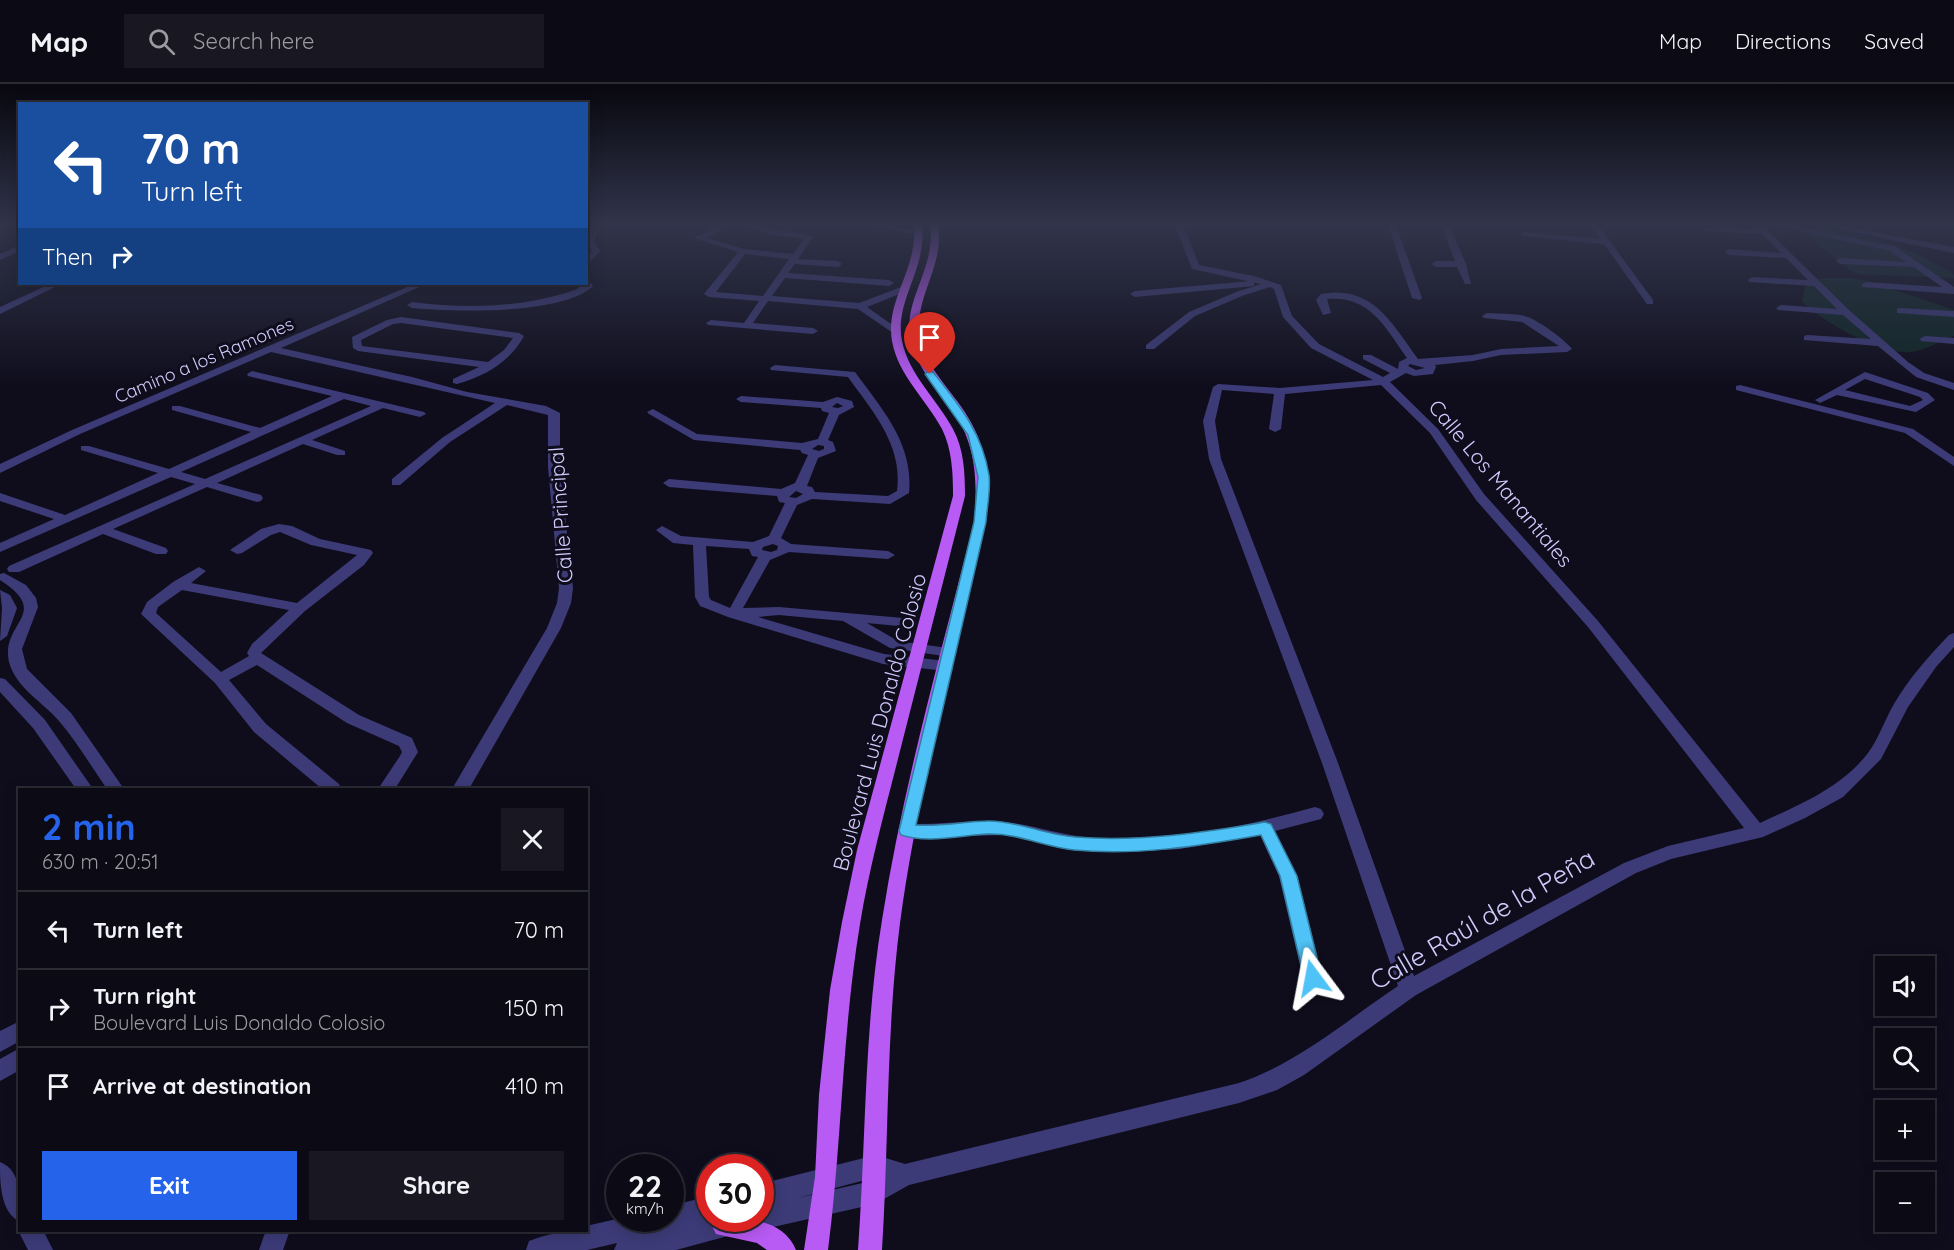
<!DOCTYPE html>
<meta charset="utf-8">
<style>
:root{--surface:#0b0a15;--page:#191822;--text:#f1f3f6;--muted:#9a9aa0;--line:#2b2b34;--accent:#2563eb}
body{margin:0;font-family:Quicksand,sans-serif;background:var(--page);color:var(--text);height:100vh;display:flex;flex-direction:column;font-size:22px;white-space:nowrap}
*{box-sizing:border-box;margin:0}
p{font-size:20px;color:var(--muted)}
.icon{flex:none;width:33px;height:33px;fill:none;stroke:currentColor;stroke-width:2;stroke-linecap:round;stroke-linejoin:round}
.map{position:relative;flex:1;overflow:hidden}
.details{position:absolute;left:18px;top:704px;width:570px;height:444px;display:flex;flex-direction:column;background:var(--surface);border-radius:0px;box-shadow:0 3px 15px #0003,0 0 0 2px var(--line)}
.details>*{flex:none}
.banner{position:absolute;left:18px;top:18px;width:570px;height:183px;border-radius:0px;box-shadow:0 3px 15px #0003,0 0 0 2px var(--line);background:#1a4fa0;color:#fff;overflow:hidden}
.fabs{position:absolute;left:1875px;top:872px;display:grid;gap:12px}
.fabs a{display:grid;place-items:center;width:60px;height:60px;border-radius:0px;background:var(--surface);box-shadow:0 3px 15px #0003,0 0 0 2px var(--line);font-size:30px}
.speed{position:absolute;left:606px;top:1070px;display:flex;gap:12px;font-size:30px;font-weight:700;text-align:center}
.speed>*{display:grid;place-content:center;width:78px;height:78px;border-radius:50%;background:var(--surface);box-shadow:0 3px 15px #0003,0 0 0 2px var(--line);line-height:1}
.speed small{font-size:15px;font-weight:400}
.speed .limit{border:9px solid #d22;background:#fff;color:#111}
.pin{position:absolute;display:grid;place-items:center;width:51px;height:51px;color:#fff;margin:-62px -26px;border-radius:50% 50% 50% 0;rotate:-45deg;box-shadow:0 0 6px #0007}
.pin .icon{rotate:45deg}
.me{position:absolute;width:66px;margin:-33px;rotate:347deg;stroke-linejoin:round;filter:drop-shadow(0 0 4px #0008)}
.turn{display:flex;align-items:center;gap:21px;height:126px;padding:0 24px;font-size:27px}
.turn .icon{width:78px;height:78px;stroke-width:2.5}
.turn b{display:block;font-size:42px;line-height:51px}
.then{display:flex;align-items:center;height:57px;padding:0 24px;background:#0003;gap:12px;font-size:22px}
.round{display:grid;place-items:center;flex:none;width:63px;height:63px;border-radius:0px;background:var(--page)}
.overview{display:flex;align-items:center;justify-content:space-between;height:102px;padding:0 24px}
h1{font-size:36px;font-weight:800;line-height:45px;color:var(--accent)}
.button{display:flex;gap:12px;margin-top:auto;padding:12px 24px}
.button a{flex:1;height:69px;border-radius:0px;background:var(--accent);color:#fff;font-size:24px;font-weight:800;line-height:69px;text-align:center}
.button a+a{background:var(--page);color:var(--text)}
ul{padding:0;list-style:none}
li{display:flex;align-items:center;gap:18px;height:78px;padding:0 24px;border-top:2px solid var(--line)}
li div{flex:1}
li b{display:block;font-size:22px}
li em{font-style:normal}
header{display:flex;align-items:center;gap:36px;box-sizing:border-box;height:84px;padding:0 30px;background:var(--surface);border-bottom:2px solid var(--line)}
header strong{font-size:28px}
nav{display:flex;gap:33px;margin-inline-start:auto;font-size:21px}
.search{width:420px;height:54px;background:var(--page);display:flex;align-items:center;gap:15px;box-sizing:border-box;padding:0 21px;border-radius:0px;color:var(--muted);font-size:22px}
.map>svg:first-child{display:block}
.green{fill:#102625}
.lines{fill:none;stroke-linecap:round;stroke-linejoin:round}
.minor{fill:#3c3b78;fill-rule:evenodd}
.major{fill:#b85af4;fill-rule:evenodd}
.route{fill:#4fc3f7;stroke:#337fa1;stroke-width:1.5}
.labels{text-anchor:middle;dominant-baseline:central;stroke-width:6;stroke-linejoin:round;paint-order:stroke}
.far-street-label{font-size:18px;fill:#d0cbfc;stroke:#0f0d1c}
.street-label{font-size:21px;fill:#d0cbfc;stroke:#0f0d1c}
.near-street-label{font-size:26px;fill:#d0cbfc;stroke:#0f0d1c}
</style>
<header>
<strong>Map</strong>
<div class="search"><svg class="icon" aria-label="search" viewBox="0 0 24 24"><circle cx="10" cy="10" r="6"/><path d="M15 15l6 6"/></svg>Search here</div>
<nav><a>Map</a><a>Directions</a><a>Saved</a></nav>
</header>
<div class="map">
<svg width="1954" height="1166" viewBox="0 0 1954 1166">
<rect width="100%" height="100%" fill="#0f0d1c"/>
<g class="green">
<path d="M1822 145C1869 151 1915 164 1954 191V194L1855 190 1799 146Z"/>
<path d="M1823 194H1852L1872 198 1954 226V252C1941 257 1924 267 1910 268 1883 271 1819 237 1802 217L1806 198Z"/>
</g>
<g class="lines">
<g class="minor">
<path d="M592 141H600L594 158 600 167 586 182V174L592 167 586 156Z"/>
<path d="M720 141H731L706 154 744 165 793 170 804 155 770 150 739 141H753L809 151 813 153 798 175 838 177 842 180 838 183 795 180 788 189 889 196 894 199 889 202 785 194 772 212 859 219 901 203H907V207L867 223 901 247 893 249 858 225 768 217 753 239 813 244 818 247 813 250 708 241 706 239 711 236 744 239 759 217 709 213 704 210 738 168 694 154ZM745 170 789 175 763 212 716 208Z"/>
<path d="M866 141H886L924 149 920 151Z"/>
<path d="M1175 141H1183L1199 181 1254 192 1281 201 1292 232 1319 260 1383 293 1390 289 1363 275V271H1371L1398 285 1399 278 1407 274C1385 243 1370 211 1327 215L1331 229 1323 231 1316 216 1321 210C1372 200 1392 239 1418 275L1473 271 1501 265 1559 262 1522 238 1484 234 1482 232 1487 229C1499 230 1513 229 1525 232 1538 236 1563 254 1572 265L1567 268 1501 271 1473 277 1435 281 1436 283 1433 290 1414 292 1406 289 1390 298 1438 345 1484 410 1598 537 1760 739C1799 721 1841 704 1868 669 1879 654 1885 635 1894 620 1909 594 1929 572 1949 551L1954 549V563L1936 583 1908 623 1881 675 1843 713 1805 734 1763 753 1671 775 1636 789 1416 911 1304 991 1277 1006 1239 1019 909 1101 875 1120 760 1146 752 1142 748 1134H760V1100L876 1071 905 1080 1239 999C1298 979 1347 936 1398 902L1322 679 1209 375 1203 337 1213 303 1218 300 1280 304 1373 296 1311 264 1283 233 1274 205 1270 203 1242 212 1195 232 1154 265H1146V261L1189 228 1236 208 1261 200 1192 185ZM1410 280 1425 284 1416 286 1408 282ZM1381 301 1430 349 1476 416 1588 543 1744 744 1668 762 1624 779 1414 892 1338 679 1221 375 1215 337 1222 306 1274 310 1269 345 1275 348 1281 345 1285 310ZM877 1094 871 1097 798 1114 876 1093Z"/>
<path d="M1388 141H1396L1422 214 1420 216 1412 214Z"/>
<path d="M1441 141H1449L1466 180 1471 200H1465L1457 183H1436L1432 180 1436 177H1455Z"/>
<path d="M1590 141H1598L1653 216V220H1647L1604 160 1524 152 1520 150 1524 148 1600 155Z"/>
<path d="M1753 141H1762L1849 226 1908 278 1924 289 1954 299V306L1916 293 1878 262 1804 256V252L1807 251 1871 255 1843 231 1778 226 1776 224 1781 221 1837 225 1814 202 1749 198 1748 196 1752 193 1808 196 1786 174 1729 171 1725 168 1729 165 1781 169 1762 150 1706 147 1702 145 1706 143 1757 145Z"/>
<path d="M1773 141H1789L1896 163 1954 203V210L1863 203 1861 201 1866 198 1942 203 1914 183 1840 180 1836 177 1840 174 1906 178 1890 167Z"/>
<path d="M1836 141 1954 163V169L1839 145 1835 143Z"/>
<path d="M20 161V167L0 176V170Z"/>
<path d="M586 194 593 202C564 231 452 228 412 224L407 221 412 218C467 225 525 224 577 205L582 200H586Z"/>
<path d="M1251 197 1254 198V202L1135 213 1130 210 1135 207Z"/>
<path d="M50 200H61L0 230V223Z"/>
<path d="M414 200H426L281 264 412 293 467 308 546 322 560 329V383L573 504 571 519 561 544 469 705H452L547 544 557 519 559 504 548 383V331L507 321 450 358 400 401H392V395L442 354 495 319 271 268 80 350 0 389V380L72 346Z"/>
<path d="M1900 224 1954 227V233L1897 229V225Z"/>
<path d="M401 233 519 249 524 252C510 278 485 292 457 300L453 299V295L479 283 358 267 353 264 352 253 387 236ZM401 239 513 254 504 266 488 278 362 262 361 256 393 240Z"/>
<path d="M1925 252 1954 254V260L1921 257 1920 255Z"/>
<path d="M775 281 855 288C882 325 914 360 909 409L890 420 812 415 797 421 781 454 791 460 888 467 895 471 888 475 789 468 770 476 743 524 779 523 903 534 905 537 903 540 898 542 867 539 898 557 955 565 957 568 955 571 950 573 890 564 843 537 779 531 758 533 884 570 946 577 951 578 953 582 951 586 946 587 883 580 728 533 700 522 695 513 693 461 673 459 656 446 662 442 681 452 753 458 769 452 785 419 779 418 777 412 669 403 663 399 669 395 781 405 795 399 808 371 802 369 800 366 694 356 649 330 647 328 653 325 697 350 802 359 818 355 829 329 822 327 821 324 741 318 736 315 741 312 823 318 837 313 852 317 854 323 839 331 828 356 833 358 836 367 818 374 807 402 812 403 815 408 888 412 897 407C903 361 873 328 848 293L771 286 770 284ZM837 319 843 322 838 324 832 323ZM818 361 824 362V365L819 367 812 365ZM796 407 803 410 796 414 789 413ZM773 460 778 462 777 466 771 468 762 466 763 463ZM706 462 749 465 752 472 758 473 730 524 711 516 709 513Z"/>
<path d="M252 287 424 328 426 330 420 333 383 324 312 356 345 367V371H337L303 360 217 399 261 411 263 414 261 417 257 418 207 403 113 445 166 464 168 467 166 470H156L103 450 19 488H9L7 485 9 482 195 400 171 393 0 468V459L54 435 0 417V409L65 431 158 389 81 366V362H89L169 385 251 348 172 326V322H180L260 344 332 312 248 292 247 290ZM344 315 371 322 205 395 181 388Z"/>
<path d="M1865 288 1928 309 1935 316 1916 328 1837 311 1820 319 1815 316ZM1865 295 1920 313 1923 316 1910 322 1845 306Z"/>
<path d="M1740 301 1913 345 1954 373V382L1905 349 1736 306V302Z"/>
<path d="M279 440 292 442 320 455 371 466 373 469 364 481 305 527 261 569 359 631 412 654 418 668 395 705H378L400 672 402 668 399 662 347 639 257 581 229 596 266 640 339 700 341 705H322L254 648 215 599 141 530 147 518 173 498 199 483 206 487 191 499 297 519 357 471 311 461 280 448 271 451 242 469 237 470 230 466 261 445ZM182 506 289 526 252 560 247 569 249 572 221 588 156 529 158 523Z"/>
<path d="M4 489 26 501 36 514 38 523 22 565 27 585 71 629 124 705H107C91 682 77 658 59 637 43 618 16 604 9 578 0 538 53 530 0 496V490Z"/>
<path d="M0 506 10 511 17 524 7 552 0 557 2 524Z"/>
<path d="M0 594 5 595 45 636 93 705H76L33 644 0 608Z"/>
<path d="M1315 723 1321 725 1324 730 1321 735 1275 747 1297 792 1323 894 1320 900 1313 903 1306 900 1303 894 1279 792 1260 751 1180 765 1125 768 1084 767 1003 751 907 754 901 752 898 747 901 742 907 740C939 741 971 735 1003 738 1031 740 1057 750 1084 753 1161 762 1242 743 1315 723Z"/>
<path d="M20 937V957L0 968V947Z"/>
<path d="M20 964V986L0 997V975Z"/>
<path d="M0 1078C23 1087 20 1117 20 1138 0 1128 0 1098 0 1078Z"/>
<path d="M710 1112V1134H740L743 1141 739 1149 676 1166H614L617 1159 587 1166H526L529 1157C547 1150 567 1146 586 1146V1142L621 1134H670V1122Z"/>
<path d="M20 1143V1146H43L53 1166H28L18 1146Z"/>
<path d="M266 1146H290L283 1166H259Z"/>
</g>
<g class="major">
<path d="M914 141H922C927 186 894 217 902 257 909 291 937 315 953 345 964 365 965 389 965 412 944 494 923 577 902 659 887 719 870 779 860 840 842 948 842 1058 828 1166H804L815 1093 819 1011 830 906 842 838 857 766 953 412C953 389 952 365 942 345 926 315 898 291 892 257 885 216 918 185 914 141Z"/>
<path d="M930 141H938C945 183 913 214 920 253 925 278 942 297 957 317 987 357 991 389 986 438 956 571 918 703 900 839 886 947 889 1057 882 1166H858C866 1056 864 945 882 836 903 701 941 570 974 438 978 396 976 359 951 324 935 302 915 281 910 253 904 214 936 184 930 141Z"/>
<path d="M715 1134C745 1134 783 1134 796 1166H767L757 1159 716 1150 712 1142Z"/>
</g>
</g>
<linearGradient id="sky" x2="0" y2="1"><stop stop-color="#08070f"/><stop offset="0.46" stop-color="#31354b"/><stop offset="1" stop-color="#31354b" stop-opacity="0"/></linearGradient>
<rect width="1954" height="304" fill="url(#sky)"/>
<path class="route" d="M927 288H933C959 321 982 348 989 391 991 405 987 423 986 438L916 741C941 743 965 737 989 737 1018 737 1046 751 1075 753 1138 758 1203 749 1265 738L1271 740 1297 792 1322 894 1319 900 1313 902 1306 900 1304 894 1280 792 1261 751C1200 762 1136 772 1074 766 1045 763 1017 749 988 750 960 751 929 760 901 751L899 747 974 438 978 393 968 351 925 290Z"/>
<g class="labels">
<g class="far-street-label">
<text transform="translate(204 276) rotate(-23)">Camino a los Ramones</text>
</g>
<g class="street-label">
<text transform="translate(1501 399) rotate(50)">Calle Los Manantiales</text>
<text transform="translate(560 431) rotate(-94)">Calle Principal</text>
<text transform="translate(879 638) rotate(-75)">Boulevard Luis Donaldo Colosio</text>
</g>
<g class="near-street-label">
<text transform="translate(1482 835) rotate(-30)">Calle Raúl de la Peña</text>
</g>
</g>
</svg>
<div class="fabs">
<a><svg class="icon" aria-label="sound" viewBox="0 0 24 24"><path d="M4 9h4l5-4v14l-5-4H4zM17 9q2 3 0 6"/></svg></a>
<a><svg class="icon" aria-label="search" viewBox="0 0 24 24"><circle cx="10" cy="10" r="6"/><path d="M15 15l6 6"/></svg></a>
<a>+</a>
<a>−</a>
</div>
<div class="speed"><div>22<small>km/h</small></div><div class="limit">30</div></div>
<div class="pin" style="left:930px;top:290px;background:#d93025"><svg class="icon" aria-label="arrive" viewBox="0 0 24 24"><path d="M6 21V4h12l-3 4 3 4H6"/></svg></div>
<svg class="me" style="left:1313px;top:894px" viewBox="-20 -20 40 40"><path d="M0-17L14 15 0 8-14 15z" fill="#4fc3f7" stroke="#fff" stroke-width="4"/></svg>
<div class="banner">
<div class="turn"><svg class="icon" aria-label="left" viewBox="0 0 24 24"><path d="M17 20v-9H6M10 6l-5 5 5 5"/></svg><div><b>70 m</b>Turn left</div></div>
<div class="then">Then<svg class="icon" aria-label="right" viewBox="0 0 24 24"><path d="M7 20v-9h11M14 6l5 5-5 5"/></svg></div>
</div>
<section class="details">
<div class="overview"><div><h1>2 min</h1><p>630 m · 20:51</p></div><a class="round"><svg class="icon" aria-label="close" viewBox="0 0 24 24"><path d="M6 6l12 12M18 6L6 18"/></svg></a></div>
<ul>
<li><svg class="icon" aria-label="left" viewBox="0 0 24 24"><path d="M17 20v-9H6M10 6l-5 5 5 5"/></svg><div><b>Turn left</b></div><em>70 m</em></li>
<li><svg class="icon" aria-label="right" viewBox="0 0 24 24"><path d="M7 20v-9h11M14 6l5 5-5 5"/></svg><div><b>Turn right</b><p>Boulevard Luis Donaldo Colosio</p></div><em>150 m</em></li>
<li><svg class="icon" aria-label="arrive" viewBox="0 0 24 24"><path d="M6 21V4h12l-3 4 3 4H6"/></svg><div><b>Arrive at destination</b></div><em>410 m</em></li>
</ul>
<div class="button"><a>Exit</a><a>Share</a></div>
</section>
</div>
